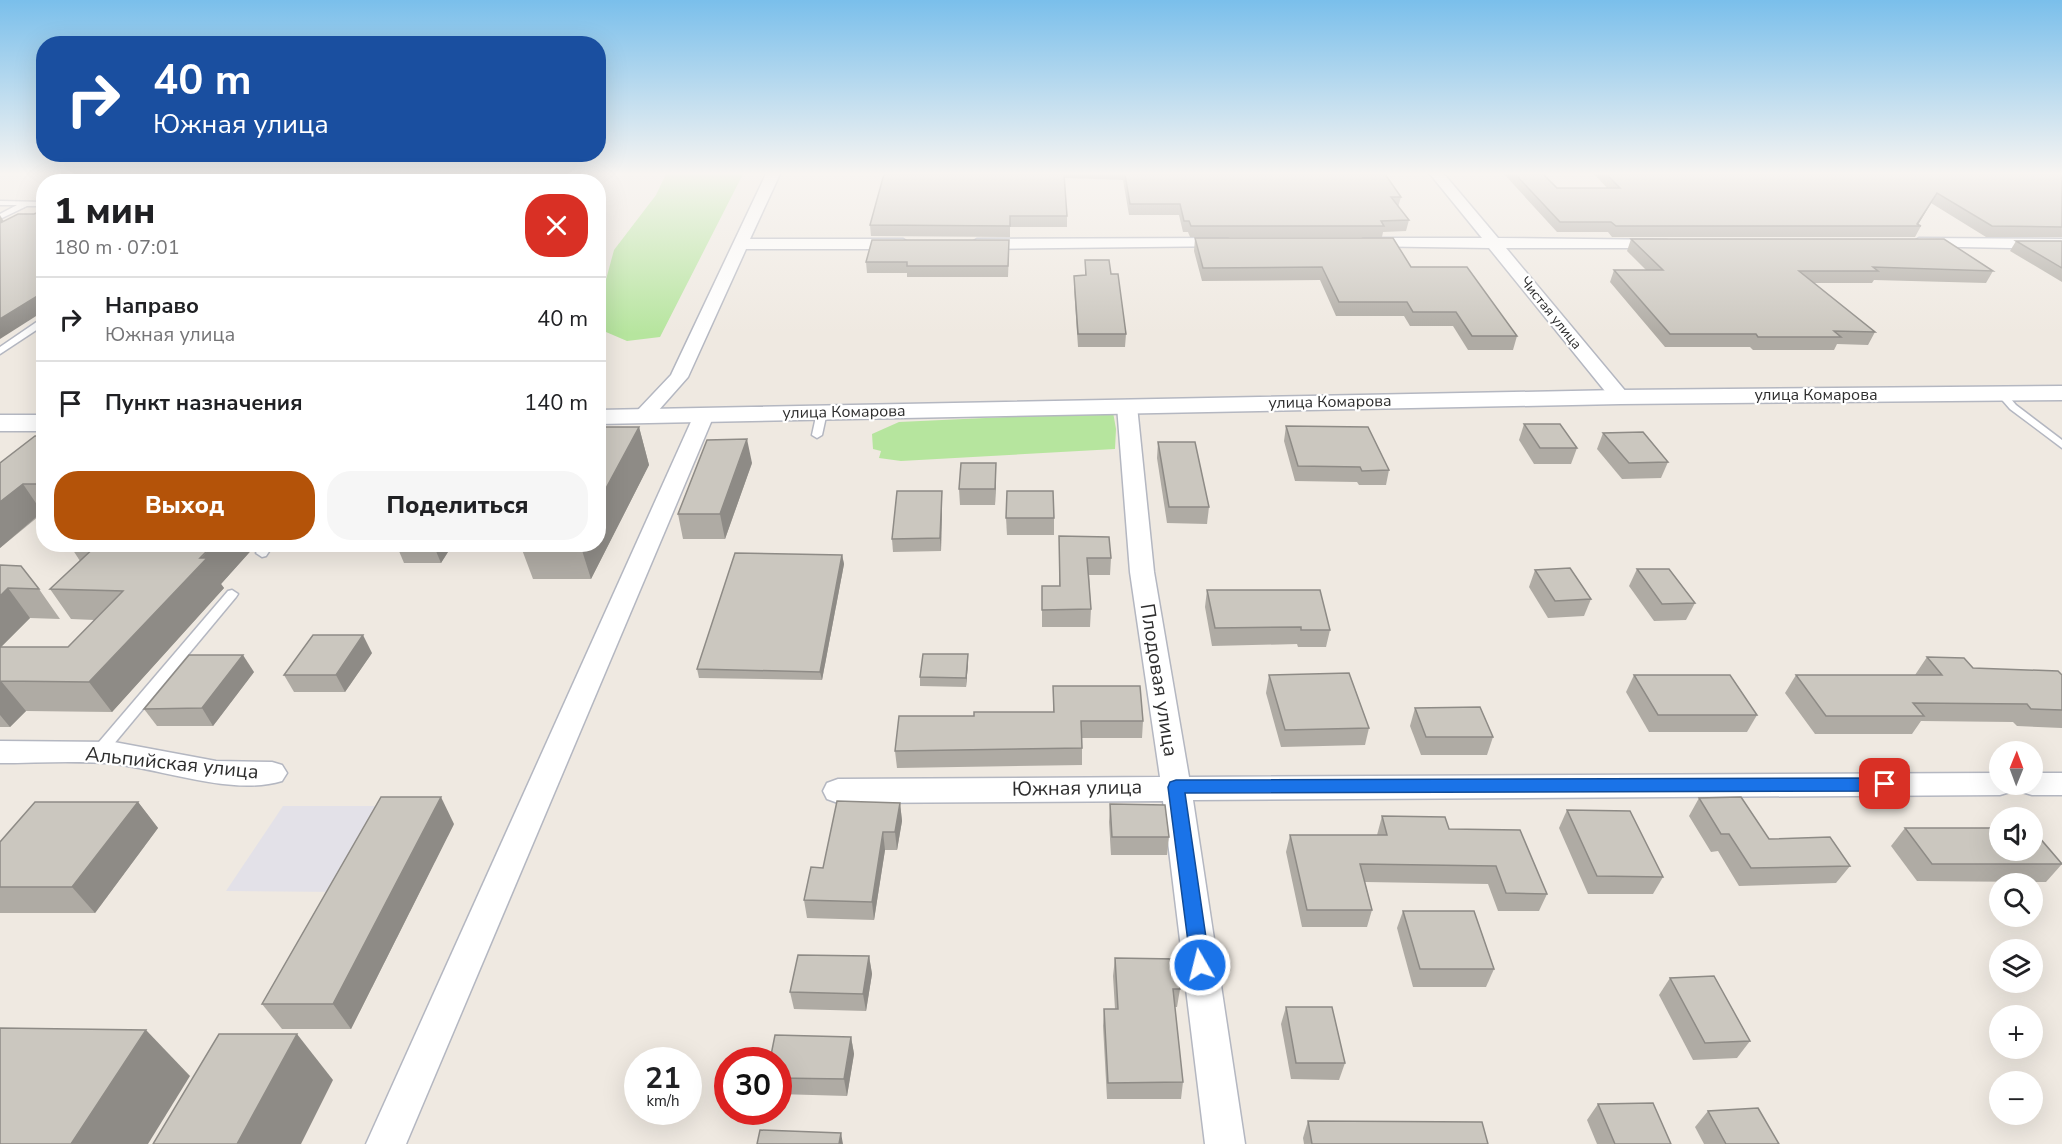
<!DOCTYPE html>
<html lang="ru">
<meta charset="utf-8">
<style>
:root{--surface:#fff;--page:#f6f6f6;--text:#202124;--muted:#757577;--line:#e0e0e0;--accent:#b45309}
body{margin:0;font-family:"Nunito Sans",sans-serif;background:var(--page);color:var(--text);height:100vh;display:flex;flex-direction:column;font-size:22px;white-space:nowrap}
*{box-sizing:border-box;margin:0}
p{font-size:20px;color:var(--muted)}
.icon{flex:none;width:33px;height:33px;fill:none;stroke:currentColor;stroke-width:2;stroke-linecap:round;stroke-linejoin:round}
.map{position:relative;flex:1;overflow:hidden}
.drawer{position:absolute;left:36px;top:174px;width:570px;height:378px;display:flex;flex-direction:column;background:var(--surface);border-radius:24px;box-shadow:0 6px 24px #0002}
.drawer>*{flex:none}
.hud{position:absolute;left:36px;top:36px;width:570px;height:126px;border-radius:24px;box-shadow:0 6px 24px #0002;background:#1a4fa0;color:#fff;overflow:hidden}
.needle{width:39px;rotate:1deg}
.buttons{position:absolute;left:1989px;top:741px;display:grid;gap:12px}
.buttons a{display:grid;place-items:center;width:54px;height:54px;border-radius:50%;background:var(--surface);box-shadow:0 6px 24px #0002;font-size:30px}
.speed{position:absolute;left:624px;top:1047px;display:flex;gap:12px;font-size:30px;font-weight:700;text-align:center}
.speed>*{display:grid;place-content:center;width:78px;height:78px;border-radius:50%;background:var(--surface);box-shadow:0 6px 24px #0002;line-height:1}
.speed small{font-size:15px;font-weight:400}
.speed .limit{border:9px solid #d22;background:#fff;color:#111}
.pin{position:absolute;display:grid;place-items:center;width:51px;height:51px;color:#fff;margin:-26px;border-radius:12px;box-shadow:0 3px 9px #0006}
.me{position:absolute;width:66px;margin:-33px;rotate:352deg;stroke-linejoin:round;filter:drop-shadow(0 0 4px #0008)}
.turn{display:flex;align-items:center;gap:21px;height:126px;padding:0 18px;font-size:27px}
.turn .icon{width:78px;height:78px;stroke-width:2.5}
.turn b{display:block;font-size:42px;line-height:51px}
.round{display:grid;place-items:center;flex:none;width:63px;height:63px;border-radius:24px;background:var(--page)}
.summary{display:flex;align-items:center;justify-content:space-between;height:102px;padding:0 18px}
h1{font-size:36px;font-weight:800;line-height:45px}
.button{display:flex;gap:12px;margin-top:auto;padding:12px 18px}
.button a{flex:1;height:69px;border-radius:24px;background:var(--accent);color:#fff;font-size:24px;font-weight:800;line-height:69px;text-align:center}
.button a+a{background:var(--page);color:var(--text)}
ul{padding:0;list-style:none}
li{display:flex;align-items:center;gap:18px;height:84px;padding:0 18px;border-top:2px solid var(--line)}
li div{flex:1}
li b{display:block;font-size:22px}
li em{font-style:normal}
.map>svg:first-child{display:block}
.industrial{fill:#e3e1e8}
.green{fill:#b6e59e}
.lines{fill:none;stroke-linecap:round;stroke-linejoin:round}
.service-casing{stroke:#b4b7c1;stroke-width:3}
.minor-casing{stroke:#b4b7c1;stroke-width:3}
.tertiary-casing{stroke:#b4b7c1;stroke-width:3}
.service{fill:#fff;fill-rule:evenodd}
.minor{fill:#fff;fill-rule:evenodd}
.tertiary{fill:#fff;fill-rule:evenodd}
.wall{fill:#afaba4}
.shaded-wall{fill:#8e8b86}
.building{fill:#cbc7bf;stroke:#8e8b86;stroke-width:1.5}
.route{fill:#1a73e8;stroke:#114b97;stroke-width:1.5}
.labels{text-anchor:middle;dominant-baseline:central;stroke-width:4.5;stroke-linejoin:round;paint-order:stroke}
.far-street-label{font-size:14px;fill:#2e2e2e;stroke:#fff}
.street-label{font-size:16px;fill:#2e2e2e;stroke:#fff}
.near-street-label{font-size:20px;fill:#2e2e2e;stroke:#fff}
</style>
<div class="map">
<svg width="2062" height="1144" viewBox="0 0 2062 1144">
<rect width="100%" height="100%" fill="#efe9e1"/>
<path class="industrial" d="M283 806H389L340 892 226 891Z"/>
<g class="green">
<path d="M666 174H743L660 337 627 341 599 329V319L605 307 604 287 614 250 656 195Z"/>
<path d="M1113 412 1116 429 1115 449 901 461 879 458 881 451 873 449 872 434 899 422Z"/>
</g>
<g class="lines">
<defs>
<g id="service">
<path d="M0 201 44 202V206H27L0 219V214L17 205H0Z"/>
<path d="M41 319H44V325L0 354V347Z"/>
<path d="M2001 390 2004 391 2016 405 2062 440V448L2010 409 1996 393Z"/>
<path d="M822 409 827 412 822 435 817 438 812 435 817 412Z"/>
<path d="M263 544H274L266 556 262 557 256 553Z"/>
<path d="M232 590 238 594 236 597 103 757 98 758 93 757 91 753 93 749 228 591Z"/>
</g>
<g id="minor">
<path d="M766 174H780L750 239H903L911 244 903 249H746L688 377 650 420H636L633 416 636 412 671 375Z"/>
<path d="M1430 174H1444L1498 238 1667 240 1670 243 1662 248H1506L1627 393 1630 397 1627 401H1613L1489 248 1359 246 1356 243 1364 238H1482Z"/>
<path d="M1227 238 1235 243 1232 246 977 249 969 244 977 239Z"/>
<path d="M1919 238 2062 239V249L1914 246 1911 243Z"/>
<path d="M1127 400 1137 406 1154 572 1189 777 2000 773V784H2015L2010 792 2000 795 1193 800 1245 1144H1205L1163 801 838 803 827 799 823 791 827 783 838 779 1160 777 1130 572 1117 406Z"/>
<path d="M704 409 711 411 714 415 406 1144H366L694 415 697 411Z"/>
<path d="M0 741 114 742 216 761 272 762 282 765 287 773 282 781C234 796 165 770 115 764 77 760 38 763 0 763Z"/>
<path d="M2032 773H2062V795H2032L2022 792 2017 784H2032Z"/>
</g>
<g id="tertiary">
<path d="M2062 386V400L1620 404 598 424V410L1620 390Z"/>
<rect x="0" y="415" width="44" height="16"/>
</g>
</defs>
<use href="#service" class="service-casing"/>
<use href="#minor" class="minor-casing"/>
<use href="#tertiary" class="tertiary-casing"/>
<use href="#service" class="service"/>
<use href="#minor" class="minor"/>
<use href="#tertiary" class="tertiary"/>
</g>
<g class="wall">
<path d="M884 174H1385L1401 197 1398 207 1409 220 1406 231 1383 232 1382 237H1190L1188 232H1183L1179 215H1129L1123 180 1064 178 1067 216V227H1010V237L871 236 870 225Z"/>
<path d="M1504 174H1543L1557 188H1607L1594 174H2062V237H1986L1931 203 1918 225 1921 226 1915 237H1612L1608 232H1557Z"/>
<path d="M1195 238 1411 267 1517 336 1513 350H1468L1453 326H1410L1404 316H1336L1320 280 1202 281 1194 251Z"/>
<path d="M1631 239 1993 271 1986 283 1874 280 1872 283H1814L1875 332 1868 345 1837 344 1834 350H1753L1750 347H1665L1610 282 1614 270H1646L1627 251Z"/>
<path d="M2016 241H2062V282L2010 251Z"/>
<path d="M1009 251 1008 277H907V273H867L866 262Z"/>
<path d="M1085 260 1111 274 1126 334 1125 347H1078L1074 288V276L1085 275Z"/>
<path d="M1524 424 1577 448 1571 464H1534L1519 440Z"/>
<path d="M1286 426 1389 470 1386 485H1359L1357 482 1295 481 1284 441Z"/>
<path d="M639 427 649 465 591 579H533L521 547H505L504 544H598Z"/>
<path d="M1603 433 1668 462 1661 478 1622 479 1597 449Z"/>
<path d="M44 436V512L0 548V463Z"/>
<path d="M1158 442 1209 507 1207 524 1167 523 1157 458Z"/>
<path d="M752 463 725 539H683L678 514Z"/>
<path d="M996 463 995 505H960L959 489Z"/>
<path d="M942 491V504L941 551 893 552 892 539Z"/>
<path d="M1006 518H1054V535H1007Z"/>
<path d="M1059 536 1111 558 1110 575H1089L1091 609 1090 627H1042V586H1059Z"/>
<path d="M69 544H257L221 584 224 588 112 712 26 711 10 727H0V565L39 589 60 619 30 618 1 647H68L95 620 71 619 50 589 80 561Z"/>
<path d="M396 544H453L441 563H404Z"/>
<path d="M842 555 844 564 822 680 699 678 697 669Z"/>
<path d="M1637 569 1695 603 1686 620 1654 621 1629 586Z"/>
<path d="M1535 570 1591 599 1584 616 1548 618 1529 587Z"/>
<path d="M1207 590 1330 630 1326 647H1298L1297 644 1212 646 1205 607Z"/>
<path d="M372 653 345 692H294L284 675Z"/>
<path d="M1927 657 1973 668 2062 675V728L2017 726 2013 722 1921 721 1912 734H1815L1785 693 1796 675H1915Z"/>
<path d="M968 663 966 687 920 686V677Z"/>
<path d="M254 672 213 726H157L144 709Z"/>
<path d="M1269 675 1369 728 1365 745 1281 747 1266 693Z"/>
<path d="M1634 675 1757 715 1747 732H1649L1626 692Z"/>
<path d="M1053 686 1143 721 1142 738H1082V765L897 768 895 751 974 716 1053 712Z"/>
<path d="M1415 708 1493 737 1487 755H1421L1410 726Z"/>
<path d="M1699 798 1769 839 1850 866 1836 883 1739 886 1718 851 1711 852 1689 816Z"/>
<path d="M138 802 158 828 95 913H0V842Z"/>
<path d="M900 803 902 821 897 850H885L874 920 807 918 804 900 823 868Z"/>
<path d="M1110 804 1169 837 1167 855H1111L1109 822Z"/>
<path d="M1567 810 1663 877 1653 894H1588L1559 828Z"/>
<path d="M1382 816 1449 829 1547 894 1539 911H1498L1488 884 1365 882 1372 910 1367 927H1302L1286 852 1290 835H1377Z"/>
<path d="M454 824 351 1029H282L262 1004Z"/>
<path d="M1905 828 2062 864 2046 882 1917 881 1891 846Z"/>
<path d="M1403 911 1494 969 1486 987H1413L1397 928Z"/>
<path d="M869 956 872 974 866 1011 794 1009 790 992Z"/>
<path d="M1115 958 1180 989 1177 1007H1175L1183 1082 1181 1099H1107L1103 1026 1104 1009H1115L1113 976Z"/>
<path d="M1670 978 1750 1041 1737 1058 1693 1060 1659 995Z"/>
<path d="M1286 1007 1345 1063 1339 1080 1291 1079 1281 1024Z"/>
<path d="M851 1037 854 1054 847 1096 778 1094V1060Z"/>
<path d="M1598 1104 1671 1144H1597L1587 1120Z"/>
<path d="M1708 1111 1779 1144H1704L1695 1127Z"/>
<path d="M1308 1121 1488 1144H1304L1303 1138Z"/>
</g>
<g class="shaded-wall">
<path d="M1937 193 1931 203 1917 226H1916Z"/>
<path d="M0 215 7 227 0 231Z"/>
<path d="M44 292V311L0 339V319Z"/>
<path d="M639 427 649 465 591 579 580 544H598V503Z"/>
<path d="M747 439 752 463 725 539 720 514Z"/>
<path d="M996 463V480L995 505V489Z"/>
<path d="M23 484 42 512 0 548V502Z"/>
<path d="M942 491V504L941 551 940 538Z"/>
<path d="M214 544H257L221 584 224 588 112 712 89 682Z"/>
<path d="M433 544H453L441 563Z"/>
<path d="M842 555 844 564 822 680 820 672Z"/>
<path d="M8 588 30 618 0 648V596Z"/>
<path d="M363 635 372 653 345 692 336 675Z"/>
<path d="M968 654V663L966 687V678Z"/>
<path d="M243 655 254 672 213 726 202 708Z"/>
<path d="M1 681 26 711 10 727 0 715V682Z"/>
<path d="M441 797 454 824 351 1029 333 1004Z"/>
<path d="M138 802 158 828 95 913 72 887Z"/>
<path d="M900 803 902 821 897 850 895 832Z"/>
<path d="M883 832 885 850 874 920 872 902Z"/>
<path d="M869 956 872 974 866 1011 863 994Z"/>
<path d="M146 1030 190 1076 148 1144H71Z"/>
<path d="M297 1034 333 1080 301 1144H237Z"/>
<path d="M851 1037 854 1054 847 1096 844 1079Z"/>
<path d="M841 1133 843 1144H839Z"/>
</g>
<g class="building">
<path d="M884 174H1064L1067 216H1010V226L870 225Z"/>
<path d="M1125 174H1385L1401 197H1391L1409 220 1381 221 1384 226H1191L1189 221H1184L1180 204H1130Z"/>
<path d="M1515 174H1543L1557 188H1620L1606 174H2062V227L1992 226 1937 193 1917 224 1921 226H1616L1611 222H1560Z"/>
<path d="M44 210V292L0 319V223L18 214H34Z"/>
<path d="M1195 238H1393L1411 267H1467L1517 336H1472L1456 312H1413L1407 302H1339L1322 267 1203 268Z"/>
<path d="M1631 239H1944L1993 271 1873 267 1878 271H1799L1875 332 1834 331 1841 337H1758L1756 334H1670L1614 270H1663Z"/>
<path d="M872 240H1009L1008 266H907V262H866Z"/>
<path d="M2016 241H2062V268Z"/>
<path d="M1085 260H1109L1111 274H1118L1126 334H1078L1074 276 1086 275Z"/>
<path d="M1524 424H1560L1577 448H1540Z"/>
<path d="M1286 426 1368 427 1389 470 1362 471 1360 467 1298 466Z"/>
<path d="M598 427H639L598 503Z"/>
<path d="M1643 432 1668 462 1629 463 1603 433Z"/>
<path d="M35 436H44V484H23L0 502V463Z"/>
<path d="M747 439 720 514H678L707 440Z"/>
<path d="M1158 442H1195L1209 507H1169Z"/>
<path d="M961 463H996L995 489H959Z"/>
<path d="M897 491H942L940 538 892 539Z"/>
<path d="M1007 491H1053L1054 518H1006Z"/>
<path d="M1059 536 1109 537 1111 558H1087L1091 609 1042 610V586H1060Z"/>
<path d="M98 544H214L200 558H207L89 682 1 681 0 682V647H68L123 591 50 589Z"/>
<path d="M735 553 842 555 820 672 697 669Z"/>
<path d="M0 565 21 566 39 589 8 588 0 596Z"/>
<path d="M1570 568 1591 599 1555 601 1535 570Z"/>
<path d="M1637 569H1669L1695 603 1662 604Z"/>
<path d="M1207 590H1320L1330 630H1301V627L1215 628Z"/>
<path d="M313 635H363L336 675H284Z"/>
<path d="M923 654H968L966 678 920 677Z"/>
<path d="M189 655H243L202 708 144 709Z"/>
<path d="M1927 657 1964 658 1973 668 2058 671 2062 675V710L2031 709 2027 704 1913 703 1924 716H1826L1796 675H1942Z"/>
<path d="M1349 673 1369 728 1285 730 1269 675Z"/>
<path d="M1634 675H1730L1757 715H1658Z"/>
<path d="M1053 686H1140L1143 721H1081L1082 748 895 751 899 716H974V712H1054Z"/>
<path d="M1480 707 1493 737H1426L1415 708Z"/>
<path d="M381 797H441L333 1004H262Z"/>
<path d="M1741 797 1769 839 1830 837 1850 866 1751 868 1729 834H1721L1699 798Z"/>
<path d="M837 801 900 803 895 832H883L872 902 804 900 811 867 823 868Z"/>
<path d="M35 802H138L72 887H0V842Z"/>
<path d="M1110 804 1165 805 1169 837H1112Z"/>
<path d="M1567 810 1630 811 1663 877 1597 876Z"/>
<path d="M1382 816 1445 817 1449 829 1520 830 1547 894 1506 893 1496 866 1360 864 1372 910H1307L1290 835H1387Z"/>
<path d="M1905 828H2000V850H2032V829L2062 864H1932Z"/>
<path d="M1403 911H1474L1494 969H1420Z"/>
<path d="M798 955 869 956 863 994 790 992Z"/>
<path d="M1115 958 1176 959 1180 989H1173L1183 1082 1108 1083 1104 1009H1118Z"/>
<path d="M1714 976 1750 1041 1705 1043 1670 978Z"/>
<path d="M1286 1007H1332L1345 1063H1296Z"/>
<path d="M0 1028 146 1030 71 1144H0Z"/>
<path d="M219 1034H297L237 1144H153Z"/>
<path d="M775 1035 851 1037 844 1079 778 1078V1060H770Z"/>
<path d="M1653 1103 1671 1144H1615L1598 1104Z"/>
<path d="M1758 1108 1779 1144H1726L1708 1111Z"/>
<path d="M1308 1121 1482 1122 1488 1144H1312Z"/>
<path d="M760 1130 841 1133 839 1144H757Z"/>
</g>
<linearGradient id="sky" x2="0" y2="1"><stop stop-color="#7abfeb"/><stop offset="0.52" stop-color="#f8f5f2"/><stop offset="1" stop-color="#f8f5f2" stop-opacity="0"/></linearGradient>
<rect width="2062" height="334" fill="url(#sky)"/>
<path class="route" d="M1885 778 1891 780 1893 784 1891 789 1885 791 1185 793 1210 965 1207 972 1200 974 1193 972 1191 965 1168 787 1170 782 1176 780Z"/>
<g class="labels">
<g class="far-street-label">
<text transform="translate(1551 313) rotate(51)">Чистая улица</text>
</g>
<g class="street-label">
<text x="1816" y="395">улица Комарова</text>
<text transform="translate(1330 402) rotate(-1)">улица Комарова</text>
<text transform="translate(844 412) rotate(-1)">улица Комарова</text>
</g>
<g class="near-street-label">
<text transform="translate(1159 680) rotate(81)">Плодовая улица</text>
<text transform="translate(172 763) rotate(6)">Альпийская улица</text>
<text transform="translate(1077 788) rotate(-1)">Южная улица</text>
</g>
</g>
</svg>
<div class="buttons">
<a><svg class="needle" viewBox="-14 -14 28 28"><path d="M0-13l5 13h-10z" fill="#e53935"/><path d="M0 13l5-13h-10z" fill="#757577"/></svg></a>
<a><svg class="icon" aria-label="sound" viewBox="0 0 24 24"><path d="M4 9h4l5-4v14l-5-4H4zM17 9q2 3 0 6"/></svg></a>
<a><svg class="icon" aria-label="search" viewBox="0 0 24 24"><circle cx="10" cy="10" r="6"/><path d="M15 15l6 6"/></svg></a>
<a><svg class="icon" aria-label="layers" viewBox="0 0 24 24"><path d="M12 4l9 5-9 5-9-5zM3 14l9 5 9-5"/></svg></a>
<a>+</a>
<a>−</a>
</div>
<div class="speed"><div>21<small>km/h</small></div><div class="limit">30</div></div>
<div class="pin" style="left:1885px;top:784px;background:#d93025"><svg class="icon" aria-label="arrive" viewBox="0 0 24 24"><path d="M6 21V4h12l-3 4 3 4H6"/></svg></div>
<svg class="me" style="left:1200px;top:965px" viewBox="-20 -20 40 40"><circle r="17" fill="#1a73e8" stroke="#fff" stroke-width="3"/><path d="M0-11L8 9 0 5-8 9z" fill="#fff"/></svg>
<div class="hud">
<div class="turn"><svg class="icon" aria-label="right" viewBox="0 0 24 24"><path d="M7 20v-9h11M14 6l5 5-5 5"/></svg><div><b>40 m</b>Южная улица</div></div>
</div>
<section class="drawer">
<div class="summary"><div><h1>1 мин</h1><p>180 m · 07:01</p></div><a class="round" style="background:#d93025;color:#fff"><svg class="icon" aria-label="close" viewBox="0 0 24 24"><path d="M6 6l12 12M18 6L6 18"/></svg></a></div>
<ul>
<li><svg class="icon" aria-label="right" viewBox="0 0 24 24"><path d="M7 20v-9h11M14 6l5 5-5 5"/></svg><div><b>Направо</b><p>Южная улица</p></div><em>40 m</em></li>
<li><svg class="icon" aria-label="arrive" viewBox="0 0 24 24"><path d="M6 21V4h12l-3 4 3 4H6"/></svg><div><b>Пункт назначения</b></div><em>140 m</em></li>
</ul>
<div class="button"><a>Выход</a><a>Поделиться</a></div>
</section>
</div>
